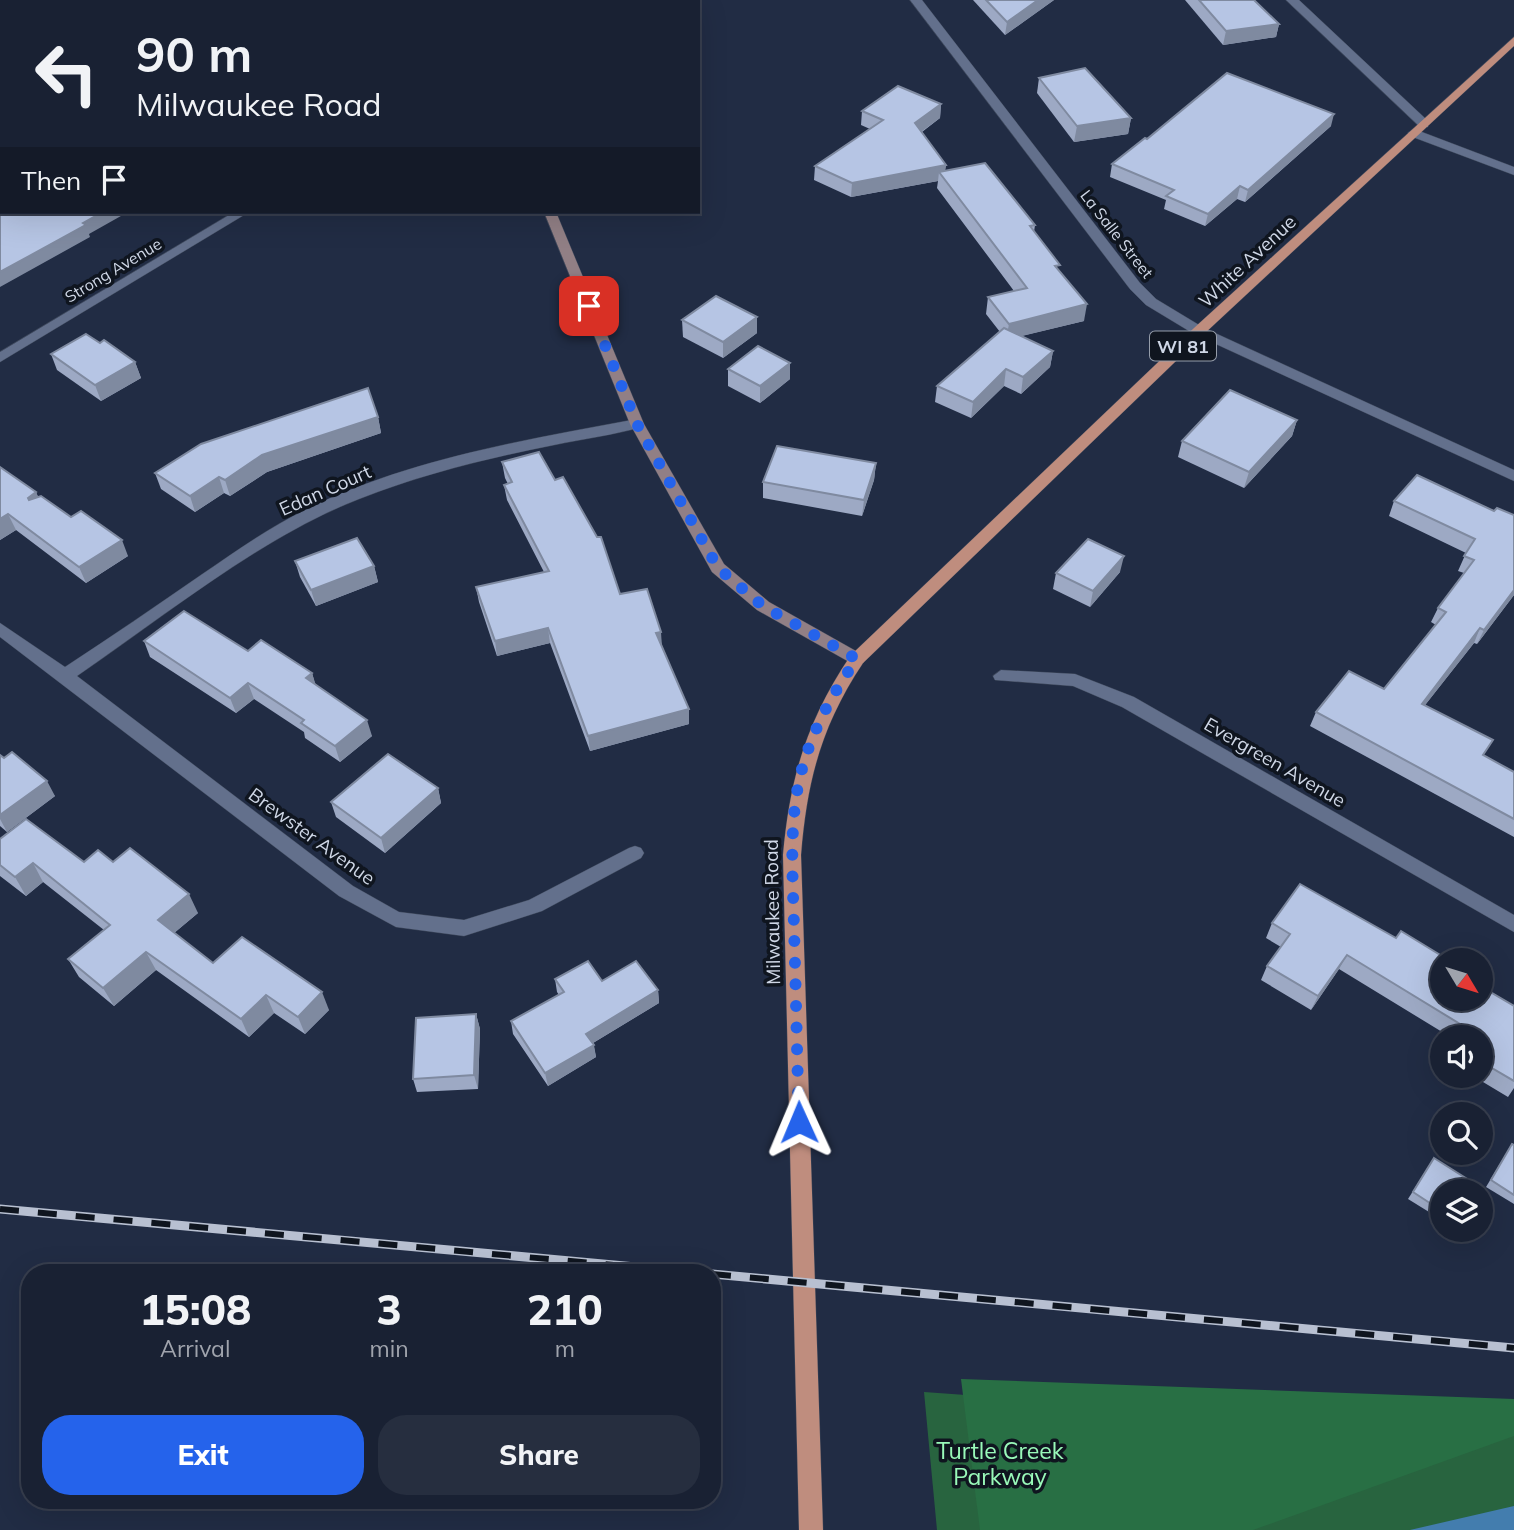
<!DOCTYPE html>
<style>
:root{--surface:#192133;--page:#262e3f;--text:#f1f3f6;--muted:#9fa3ac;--line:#373e4e;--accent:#2563eb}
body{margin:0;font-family:Mulish,sans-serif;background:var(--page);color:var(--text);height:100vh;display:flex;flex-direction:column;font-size:26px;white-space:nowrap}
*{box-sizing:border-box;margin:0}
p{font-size:23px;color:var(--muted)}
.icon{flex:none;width:38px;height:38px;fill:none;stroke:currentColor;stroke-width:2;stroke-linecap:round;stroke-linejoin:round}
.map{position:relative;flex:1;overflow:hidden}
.panel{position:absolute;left:21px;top:1264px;width:700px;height:245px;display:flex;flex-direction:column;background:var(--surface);border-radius:28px;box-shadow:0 7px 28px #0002,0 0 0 2px var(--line)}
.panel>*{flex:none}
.hud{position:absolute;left:0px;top:0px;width:700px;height:214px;box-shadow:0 7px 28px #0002,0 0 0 2px var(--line);background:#192133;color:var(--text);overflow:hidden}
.needle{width:46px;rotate:128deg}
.buttons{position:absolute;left:1430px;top:948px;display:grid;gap:14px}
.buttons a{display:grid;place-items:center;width:63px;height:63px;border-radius:50%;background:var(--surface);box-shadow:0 7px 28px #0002,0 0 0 2px var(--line);font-size:35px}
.pin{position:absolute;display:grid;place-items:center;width:60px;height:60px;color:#fff;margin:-30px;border-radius:14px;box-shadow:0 4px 10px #0006}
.me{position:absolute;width:77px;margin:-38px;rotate:359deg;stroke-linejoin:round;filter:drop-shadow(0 0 5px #0008)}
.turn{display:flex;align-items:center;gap:24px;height:147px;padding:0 21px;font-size:32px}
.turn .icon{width:91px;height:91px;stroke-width:2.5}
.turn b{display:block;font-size:49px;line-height:60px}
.then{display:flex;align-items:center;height:66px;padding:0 21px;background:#0003;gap:14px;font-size:26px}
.eta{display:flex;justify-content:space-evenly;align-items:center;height:119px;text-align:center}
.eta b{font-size:42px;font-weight:800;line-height:49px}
.cta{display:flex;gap:14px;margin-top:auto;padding:14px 21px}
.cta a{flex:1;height:80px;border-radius:28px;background:var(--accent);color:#fff;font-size:28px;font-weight:800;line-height:80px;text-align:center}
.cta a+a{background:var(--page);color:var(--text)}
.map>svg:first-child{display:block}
.green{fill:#28643f}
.forest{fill:#286f44}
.water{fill:#437dae}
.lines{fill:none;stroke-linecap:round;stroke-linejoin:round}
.street-casing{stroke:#3d475a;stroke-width:1}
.secondary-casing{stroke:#3d475a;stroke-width:1}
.primary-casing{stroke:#3d475a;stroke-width:1}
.street{fill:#63708c;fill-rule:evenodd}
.secondary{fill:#917f85;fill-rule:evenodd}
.primary{fill:#bf8d7e;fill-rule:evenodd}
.rail-casing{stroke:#b8c0d1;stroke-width:9}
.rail{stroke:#0f151f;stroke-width:6;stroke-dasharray:19;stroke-linecap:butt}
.wall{fill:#9da9c4}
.shaded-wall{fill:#7f8aa0}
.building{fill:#b6c5e4;stroke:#7f8aa0;stroke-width:2}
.route{stroke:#2563eb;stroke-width:12;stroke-dasharray:0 21.6}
.labels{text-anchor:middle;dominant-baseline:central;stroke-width:7;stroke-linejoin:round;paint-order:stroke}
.far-street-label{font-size:16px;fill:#cfd7e6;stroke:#0f151f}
.shield{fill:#0f151f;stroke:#959daa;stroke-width:2}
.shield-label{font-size:18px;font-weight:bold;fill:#cfd7e6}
.street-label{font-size:19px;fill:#cfd7e6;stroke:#0f151f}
.near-park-label{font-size:23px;fill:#99f9b9;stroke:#0f151f}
</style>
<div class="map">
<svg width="1514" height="1530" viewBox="0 0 1514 1530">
<rect width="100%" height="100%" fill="#212c44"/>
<path class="green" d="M924 1392 1514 1435V1530H937Z"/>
<path class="forest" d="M961 1379 1514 1399V1436L1253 1530H980Z"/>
<path class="water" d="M1514 1506V1530H1410Z"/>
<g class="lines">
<defs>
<g id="street">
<path d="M87 0H101L86 2Z"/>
<path d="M590 0H603L589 2Z"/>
<path d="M910 0H922L1140 283 1156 299 1204 328 1514 470V481L1194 334 1146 305 1130 289Z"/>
<path d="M1286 0H1299L1428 121V127H1420Z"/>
<path d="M0 40H2L0 47Z"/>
<path d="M1414 129 1514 167V175L1410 136 1408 133Z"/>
<path d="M234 212H249L0 362V352Z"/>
<path d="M637 419 644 424 642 427C613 435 583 439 554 445 488 458 422 474 359 499 261 537 165 616 77 676L353 886 399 912 464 920 529 900 629 848 635 846 641 848 644 853 641 858 542 911 464 936 396 927 339 896 0 637V623L65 667C111 637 156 606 201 575 235 552 268 528 305 510 408 459 525 440 637 419Z"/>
<path d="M1001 670 1075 674 1134 697 1514 915V932L1122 707 1073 686 995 680 993 676Z"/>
</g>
<g id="secondary">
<rect x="457" y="0" width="12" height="2"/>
<path d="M544 212H556L644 424 724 564 769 602 863 655 865 659 863 663H851L757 610 712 572 630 424Z"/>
</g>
<path id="primary" d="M1514 37V46L1204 334 863 663C821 726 807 781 801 855L823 1530H799L783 855C790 777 807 720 851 655L1194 328Z"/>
</defs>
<use href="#street" class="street-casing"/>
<use href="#secondary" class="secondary-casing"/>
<use href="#primary" class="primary-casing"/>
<use href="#street" class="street"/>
<use href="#secondary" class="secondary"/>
<use href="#primary" class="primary"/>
<defs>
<g id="rail">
<path d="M0 1209 690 1272"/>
<path d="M712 1274 1514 1348"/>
</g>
</defs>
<use href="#rail" class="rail-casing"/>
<use href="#rail" class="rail"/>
</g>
<g class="wall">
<path d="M973 0H1054L1005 35Z"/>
<path d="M1185 0H1254L1279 24 1276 37 1223 45Z"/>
<path d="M1039 78 1131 118 1128 134 1074 142 1037 93Z"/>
<path d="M941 104 940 118 922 132 946 165 945 170 1035 225 1034 232 1059 271 1084 321 1021 336 1053 351 1050 367 1021 394 1004 386 971 418 935 402 937 386 1000 332 986 314 988 297 1014 291 937 188 938 181 851 197 814 180 815 166 870 129 861 125 862 111Z"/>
<path d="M1331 126 1245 202 1237 199 1205 226 1164 209 1166 200 1110 177 1112 164 1147 139Z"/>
<path d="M682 320 757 333 723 358 683 337Z"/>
<path d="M100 343 135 362 141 378 101 401 57 370 51 354Z"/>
<path d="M728 369 790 379 760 403 728 386Z"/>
<path d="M378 417 381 433 267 472 230 496 224 493 195 512 161 489 155 473Z"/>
<path d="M1297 420 1292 436 1244 488 1178 457 1182 441Z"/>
<path d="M502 462 555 480 620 594 662 647 689 724 590 751 550 643 497 656 479 602 476 587 544 572 507 500 504 485 508 484 505 478Z"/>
<path d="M876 463 874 480 862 516 763 498V482Z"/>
<path d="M0 467 36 492 38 497 128 556 86 583 16 530 0 540Z"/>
<path d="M1394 501 1494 511 1514 595 1477 644 1474 643 1425 705 1484 756 1514 772V837L1310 726 1316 712 1384 689 1436 625 1431 622 1438 608 1464 573 1458 571 1466 553 1389 516Z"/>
<path d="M295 561 374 566 378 582 316 606 300 577Z"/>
<path d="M1120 572 1090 607 1053 589 1056 573Z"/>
<path d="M144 641 248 651 312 673 315 684 372 736 340 762 305 738 304 732 254 699 236 713 150 657Z"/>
<path d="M0 755 55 796 7 832 0 826Z"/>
<path d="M438 788 441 803 385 853 336 817 331 802Z"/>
<path d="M0 839 84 862H113L198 913 174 933 213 963 329 1010 305 1034 274 1013 249 1037 156 970 114 1006 79 977 68 959 104 930 43 882 26 896 0 876Z"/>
<path d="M1300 884 1442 999 1514 1006V1088L1508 1097 1473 1076H1480V1038H1452L1339 969 1311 1010 1261 980 1267 966 1281 947 1266 938 1272 923Z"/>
<path d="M555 979 602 981 658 990 659 1003 593 1043 596 1057 548 1086 513 1034 511 1021 559 995 557 992Z"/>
<path d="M476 1014 480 1029 478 1089 417 1092 413 1079Z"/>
<path d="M1512 1144 1514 1145V1204L1486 1187Z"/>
<path d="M1434 1158 1442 1192V1220L1408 1199Z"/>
</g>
<g class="shaded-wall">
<path d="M1038 0H1054L1005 35 1007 22Z"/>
<path d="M1279 24 1276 37 1223 45 1226 31Z"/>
<path d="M941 104 940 118 914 137 915 123Z"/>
<path d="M1334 114 1331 126 1245 202 1248 190Z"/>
<path d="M1131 118 1128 134 1074 142 1077 126Z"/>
<path d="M946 165 944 179 939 172 938 181 851 197 852 183Z"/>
<path d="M1240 186 1237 199 1205 226 1208 214Z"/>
<path d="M103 212H128L89 234 90 237 0 287V272Z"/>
<path d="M1087 304 1084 321 1006 340 1009 324Z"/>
<path d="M757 317V333L723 358V342Z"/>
<path d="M1053 351 1050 367 1021 394 1023 377Z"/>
<path d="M135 362 141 378 101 401 95 385Z"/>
<path d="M790 363V379L760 403V386Z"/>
<path d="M1006 369 1004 386 971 418 973 402Z"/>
<path d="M378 417 381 433 267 472 230 496 225 480 262 455Z"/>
<path d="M1297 420 1292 436 1244 488 1249 472Z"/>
<path d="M876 463 874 480 862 516 864 500Z"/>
<path d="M219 477 224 493 195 512 190 496Z"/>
<path d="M36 492 43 508 35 514 28 498Z"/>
<path d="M8 514 16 530 0 540V519Z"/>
<path d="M122 540 128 556 86 583 79 567Z"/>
<path d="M1124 556 1120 572 1090 607 1093 591Z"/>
<path d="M374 566 378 582 316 606 311 590Z"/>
<path d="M1514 590V595L1477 644 1484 630Z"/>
<path d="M548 628 550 643 497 656 495 641Z"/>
<path d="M1480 628 1474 643 1415 718 1422 704Z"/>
<path d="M661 632 662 647 656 633Z"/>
<path d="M312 673 317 689 306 678Z"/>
<path d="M248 683 254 699 236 713 230 698Z"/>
<path d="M689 709V724L590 751 588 736Z"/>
<path d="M367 720 372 736 340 762 335 746Z"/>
<path d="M47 781 55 796 7 832 0 819V815Z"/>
<path d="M438 788 441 803 385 853 381 838Z"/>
<path d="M33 863 43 882 26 896 15 877Z"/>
<path d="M189 894 198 913 167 939 158 920Z"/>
<path d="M146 952 156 970 114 1006 103 988Z"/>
<path d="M1347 955 1339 969 1311 1010 1318 996Z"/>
<path d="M658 990 659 1003 588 1046 586 1034Z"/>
<path d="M322 992 329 1010 305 1034 298 1017Z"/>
<path d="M266 995 274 1013 249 1037 241 1019Z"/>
<path d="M476 1014 480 1029 478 1089 474 1075Z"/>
<path d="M594 1045 596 1057 548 1086 545 1073Z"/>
</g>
<g class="building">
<path d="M155 0H265L269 2H151Z"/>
<path d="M321 0H391L392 2H322Z"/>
<path d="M986 0H1038L1007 22Z"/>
<path d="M1199 0H1254L1279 24 1226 31Z"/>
<path d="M1085 68 1131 118 1077 126 1039 78Z"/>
<path d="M1227 73 1334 114 1248 190 1240 186 1208 214 1166 196 1174 190 1112 164 1145 138 1147 139Z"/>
<path d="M898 86 941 104 915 123 946 165 852 183 815 166 883 120 862 111Z"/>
<path d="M0 138 2 139V212H103L83 223 86 225 0 272Z"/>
<path d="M985 163 1035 225 1030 226 1060 265 1055 266 1087 304 1009 324 988 297 1027 288 939 172Z"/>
<path d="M716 296 757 317 723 342 682 320Z"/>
<path d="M1004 328 1053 351 1023 377 1006 369 973 402 937 386Z"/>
<path d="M86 334 100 343 104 340 135 362 95 385 51 354Z"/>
<path d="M758 346 790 363 760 386 728 369Z"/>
<path d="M368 388 378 417 262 455 225 480 219 477 190 496 155 473 201 444Z"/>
<path d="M1230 390 1297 420 1249 472 1182 441Z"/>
<path d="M777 446 876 463 864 500 763 482Z"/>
<path d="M539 452 555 480 563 477 597 537H601L620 594 647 589 661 632 656 633 689 709 588 736 548 628 495 641 476 587 549 571 504 485 512 482 502 462Z"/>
<path d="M0 467 36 492 28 498 29 500 41 496 71 517 81 511 122 540 79 567 8 514 0 519Z"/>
<path d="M1417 475 1494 511 1497 508 1514 515V590L1484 630 1480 628 1422 704 1493 740 1483 755 1514 772V819L1316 712 1349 671 1384 689 1446 612 1438 608 1474 560 1464 556 1475 539 1394 501Z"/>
<path d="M357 538 374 566 311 590 295 561Z"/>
<path d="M1088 539 1124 556 1093 591 1056 573Z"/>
<path d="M184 611 248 651 261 640 312 673 306 678 367 720 335 746 301 723 304 720 248 683 230 698 144 641Z"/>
<path d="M12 752 47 781 0 815V755L4 758Z"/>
<path d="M388 754 438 788 381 838 331 802Z"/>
<path d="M26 819 84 862 98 850 113 862 130 848 189 894 158 920 213 963 242 937 322 992 298 1017 266 995 241 1019 146 952 103 988 68 959 110 925 33 863 15 877 0 865V839Z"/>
<path d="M1300 884 1396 938 1401 931 1450 961H1442V999H1480V986L1514 1006V1081L1480 1061V1038H1458L1465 1027 1347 955 1318 996 1267 966 1290 934 1272 923Z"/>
<path d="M588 961 602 981 636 961 658 990 586 1034 594 1045 545 1073 511 1021 564 992 555 979Z"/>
<path d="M476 1014 474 1075 413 1079 416 1018Z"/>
<path d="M1512 1144 1514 1145V1195L1491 1180Z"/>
<path d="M1434 1158 1483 1189 1480 1192H1442V1211L1413 1192Z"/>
</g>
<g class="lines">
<path class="route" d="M589 306 637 424 718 568 763 606 857 659C833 692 813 729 802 769 788 820 793 876 794 929 796 993 797 1058 799 1122"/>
</g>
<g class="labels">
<g class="far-street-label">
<text transform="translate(1117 234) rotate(52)">La Salle Street</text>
<text transform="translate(113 270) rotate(-31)">Strong Avenue</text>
</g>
<rect class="shield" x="1150" y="331.5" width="66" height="29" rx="5"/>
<g class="shield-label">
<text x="1183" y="346">WI 81</text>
</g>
<g class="street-label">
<text transform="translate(1247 261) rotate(-43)">White Avenue</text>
<text transform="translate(325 490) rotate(-24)">Edan Court</text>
<text transform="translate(1275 762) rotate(30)">Evergreen Avenue</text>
<text transform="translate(312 836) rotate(36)">Brewster Avenue</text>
<text transform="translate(772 912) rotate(-91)">Milwaukee Road</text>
</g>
<g class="near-park-label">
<text x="1000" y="1450">Turtle Creek<tspan x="1000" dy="26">Parkway</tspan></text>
</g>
</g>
</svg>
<div class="buttons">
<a><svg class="needle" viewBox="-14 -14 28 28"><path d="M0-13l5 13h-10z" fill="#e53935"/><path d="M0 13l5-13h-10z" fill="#9fa3ac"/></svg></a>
<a><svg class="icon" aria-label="sound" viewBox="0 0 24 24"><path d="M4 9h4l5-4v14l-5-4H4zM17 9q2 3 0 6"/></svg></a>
<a><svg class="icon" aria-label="search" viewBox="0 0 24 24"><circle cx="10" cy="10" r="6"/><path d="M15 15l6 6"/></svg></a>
<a><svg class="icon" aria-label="layers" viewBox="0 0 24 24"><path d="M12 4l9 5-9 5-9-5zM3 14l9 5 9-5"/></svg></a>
</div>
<div class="pin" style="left:589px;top:306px;background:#d93025"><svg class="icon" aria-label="arrive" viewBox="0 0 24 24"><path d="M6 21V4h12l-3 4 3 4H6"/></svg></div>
<svg class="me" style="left:799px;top:1122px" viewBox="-20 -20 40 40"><path d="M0-17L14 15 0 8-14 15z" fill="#2563eb" stroke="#fff" stroke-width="4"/></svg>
<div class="hud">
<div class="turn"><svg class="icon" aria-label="left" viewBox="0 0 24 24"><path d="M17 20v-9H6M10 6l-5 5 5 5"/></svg><div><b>90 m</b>Milwaukee Road</div></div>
<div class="then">Then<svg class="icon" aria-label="arrive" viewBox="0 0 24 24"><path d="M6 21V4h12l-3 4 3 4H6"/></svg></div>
</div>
<section class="panel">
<div class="eta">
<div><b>15:08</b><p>Arrival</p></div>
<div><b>3</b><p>min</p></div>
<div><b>210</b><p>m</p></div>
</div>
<div class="cta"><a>Exit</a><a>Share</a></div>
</section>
</div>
